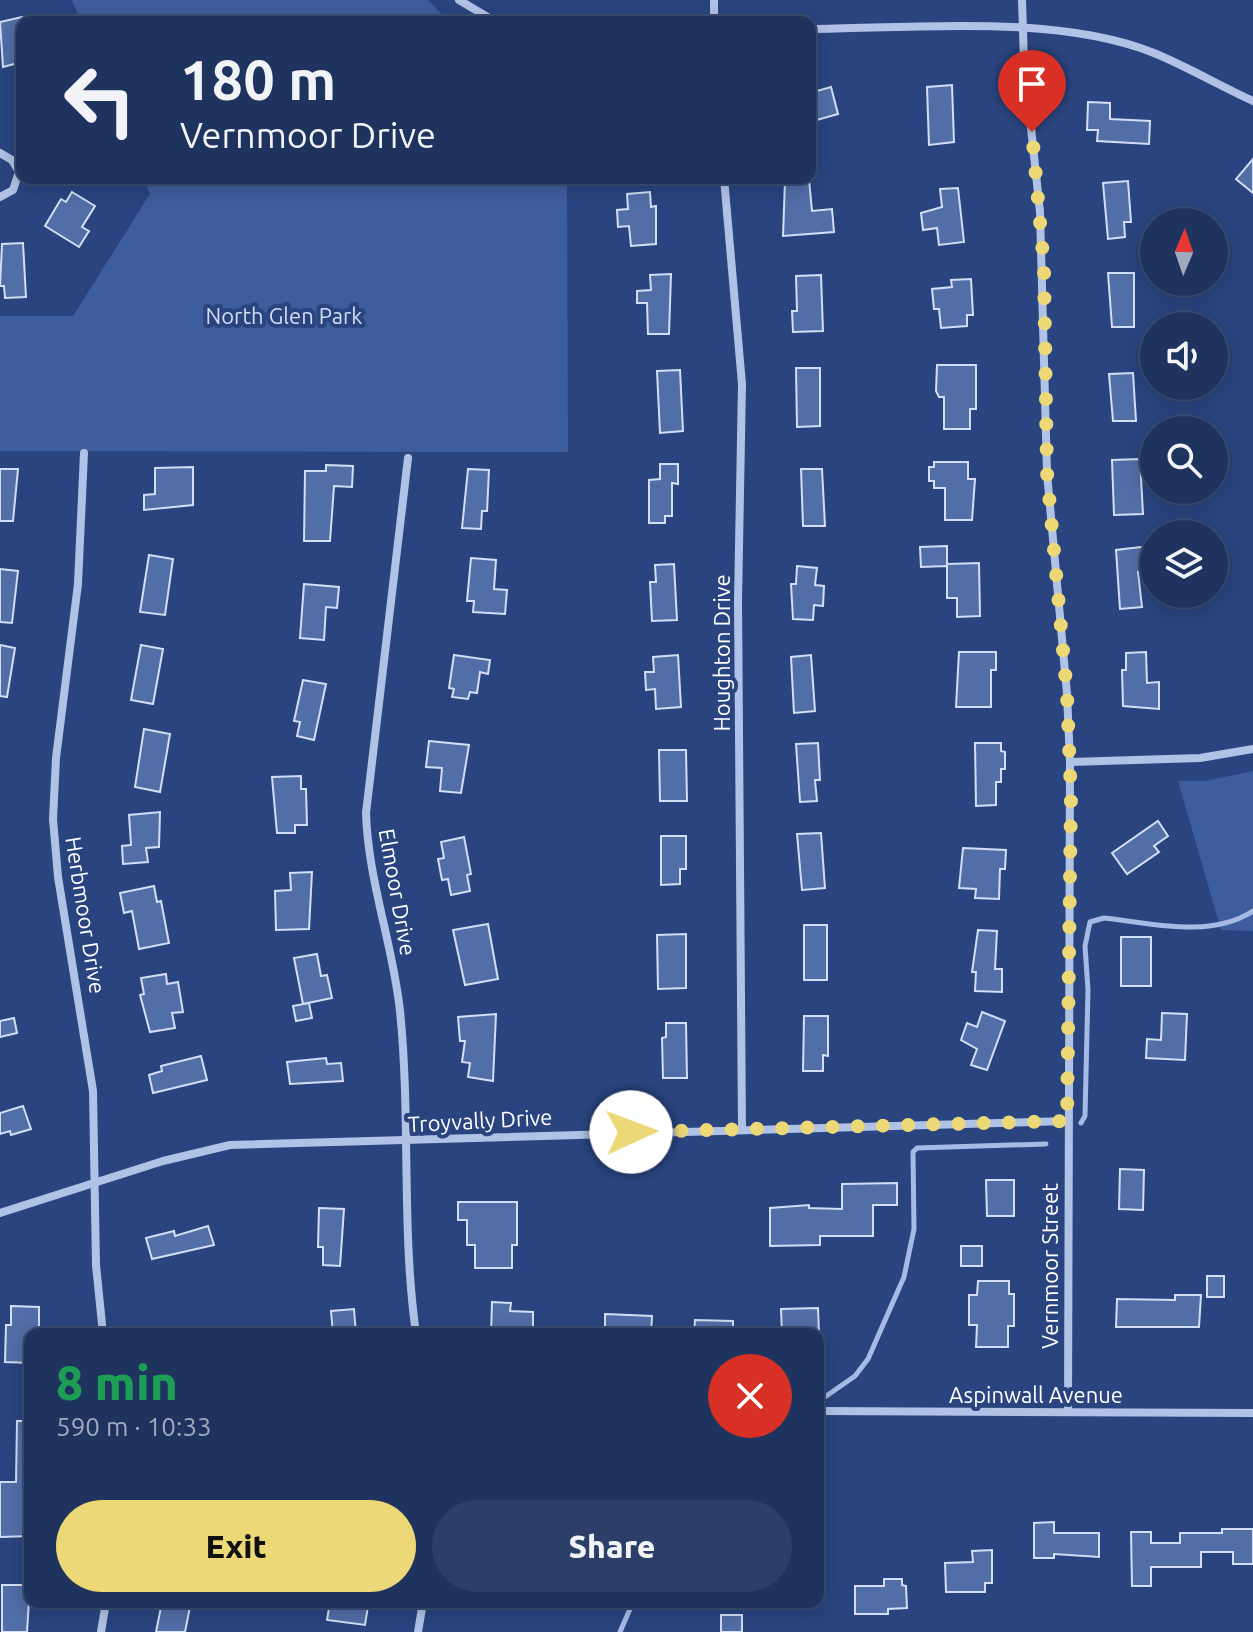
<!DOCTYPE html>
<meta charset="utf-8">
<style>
:root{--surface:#1f335f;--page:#2c3f68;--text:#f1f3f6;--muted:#a1aabd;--line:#3c4e74;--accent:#ecd877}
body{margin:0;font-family:Ubuntu,sans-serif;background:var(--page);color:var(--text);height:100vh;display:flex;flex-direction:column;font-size:30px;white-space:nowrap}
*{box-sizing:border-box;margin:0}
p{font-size:26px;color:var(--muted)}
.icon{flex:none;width:44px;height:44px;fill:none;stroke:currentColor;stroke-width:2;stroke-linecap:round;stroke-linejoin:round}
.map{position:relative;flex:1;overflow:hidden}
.details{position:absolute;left:24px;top:1328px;width:800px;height:280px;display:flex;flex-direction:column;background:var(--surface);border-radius:16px;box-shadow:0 4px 20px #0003,0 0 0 2px var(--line)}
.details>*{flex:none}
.hud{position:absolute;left:16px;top:16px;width:800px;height:168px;border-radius:16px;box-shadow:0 4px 20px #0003,0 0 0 2px var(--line);background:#1f335f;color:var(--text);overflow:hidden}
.needle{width:52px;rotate:2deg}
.controls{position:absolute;left:1140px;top:208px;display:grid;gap:16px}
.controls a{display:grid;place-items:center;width:88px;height:88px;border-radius:50%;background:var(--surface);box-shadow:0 4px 20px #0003,0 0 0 2px var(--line);font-size:40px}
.pin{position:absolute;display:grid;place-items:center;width:68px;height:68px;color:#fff;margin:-82px -34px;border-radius:50% 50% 50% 0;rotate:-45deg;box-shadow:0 0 8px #0007}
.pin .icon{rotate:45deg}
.me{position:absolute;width:88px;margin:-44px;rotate:88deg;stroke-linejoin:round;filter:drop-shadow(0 0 6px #0008)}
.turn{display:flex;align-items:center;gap:28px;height:168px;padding:0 32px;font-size:36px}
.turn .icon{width:104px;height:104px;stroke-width:2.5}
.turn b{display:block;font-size:56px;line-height:68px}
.round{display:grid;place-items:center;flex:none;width:84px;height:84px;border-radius:42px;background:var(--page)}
.summary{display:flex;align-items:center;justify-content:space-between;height:136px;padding:0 32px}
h1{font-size:48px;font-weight:800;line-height:60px;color:#1e9e55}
.action{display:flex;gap:16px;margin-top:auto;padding:16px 32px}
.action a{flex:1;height:92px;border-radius:48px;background:var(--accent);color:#111;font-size:32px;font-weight:800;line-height:92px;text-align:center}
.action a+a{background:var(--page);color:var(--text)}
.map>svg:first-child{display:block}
.green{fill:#3e5d9c}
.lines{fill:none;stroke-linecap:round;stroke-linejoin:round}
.stream{stroke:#a5bbe5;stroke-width:5}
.building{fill:#526ea7;stroke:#d3def4;stroke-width:2}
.minor{stroke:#b0c2e5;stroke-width:8}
.route{stroke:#ecd877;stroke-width:14;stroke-dasharray:0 25.2}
.labels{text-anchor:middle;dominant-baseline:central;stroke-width:8;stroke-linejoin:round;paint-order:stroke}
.park-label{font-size:22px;fill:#d3def4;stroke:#29447f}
.street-label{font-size:22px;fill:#fff;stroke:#29447f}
</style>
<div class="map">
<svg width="1253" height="1632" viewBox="0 0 1253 1632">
<rect width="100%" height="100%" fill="#29447f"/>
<g class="green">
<path d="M72 0H428L449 22H81Z"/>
<path d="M144 178H567L568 452 0 451V316H73L150 194Z"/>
<path d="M1253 771V931L1221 930 1178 781H1205Z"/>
</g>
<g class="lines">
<g class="stream">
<path d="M1081 1123 1085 1116 1088 990 1085 946 1090 922 1104 918C1151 923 1210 939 1253 911"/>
<path d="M822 1399 855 1376 868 1359 904 1277 914 1229 913 1152 917 1148 1046 1144"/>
<path d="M620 1632 633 1602"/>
</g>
</g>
<g class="building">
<path d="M22 17V62L3 67 0 22Z"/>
<path d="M952 85 954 142 929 145 927 87Z"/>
<path d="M831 87 838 114 810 122V93Z"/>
<path d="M1088 102 1110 103V119L1150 121 1149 144 1097 141 1098 130H1087Z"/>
<path d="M1253 159V193L1236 179Z"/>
<path d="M809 179 812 211 832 209 834 232 783 236 785 181Z"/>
<path d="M1128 181 1131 222H1124L1125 237 1108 239 1103 183Z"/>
<path d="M958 188 964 242 939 245 937 228 923 230 921 213 942 207 940 189Z"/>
<path d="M72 192 95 206 82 227 89 231 79 247 45 226 61 199 66 202Z"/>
<path d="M650 192 651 207 656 206V244L631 246 629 226 618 227 617 210 628 209 627 194Z"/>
<path d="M23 243 26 297 5 298 4 286H0L2 244Z"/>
<path d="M1108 273H1134V327H1112Z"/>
<path d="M671 274 669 334H648L647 303H637V291L651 290 650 275Z"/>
<path d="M821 275 823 331 793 332 792 311H797L796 276Z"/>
<path d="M971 279 973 315H967V326L941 328 939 309H934L932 289 952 287 951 280Z"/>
<path d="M937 365H976V409H970V429H944V397H939L936 391Z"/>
<path d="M796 368H820V426L797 427Z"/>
<path d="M680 370 683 431 660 433 657 371Z"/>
<path d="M1133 373 1136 421H1113L1109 374Z"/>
<path d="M1140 459 1143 514 1114 515 1112 460Z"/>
<path d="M934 462H968V479H975L972 520H945V488H934V481H929V467H934Z"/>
<path d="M660 464H678V484L672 483V516H665V523H649V480L660 479Z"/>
<path d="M326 465 353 466 352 487 334 486 330 541H304L305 471H326Z"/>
<path d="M193 467V505L144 510V495L155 494V468Z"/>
<path d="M0 469H18L13 521H0Z"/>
<path d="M468 469 489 470 487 511H482L481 529 462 528Z"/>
<path d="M801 469H822L825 526H803Z"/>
<path d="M947 546V564L979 563 980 616 957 617V598H947V566L921 567 920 547Z"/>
<path d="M1149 546 1152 571 1138 572 1142 607 1120 609 1116 550Z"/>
<path d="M149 555 173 559 165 615 140 612Z"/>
<path d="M471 558 496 560 494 589 507 590 505 614 473 612 474 601H467Z"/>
<path d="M674 564 677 620 652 621 650 582H656L655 565Z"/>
<path d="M797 566 817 568 815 585 824 586 823 606 814 605 813 620 793 619 791 584H796Z"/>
<path d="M0 569 18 571 12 623 0 622Z"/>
<path d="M304 584 339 587 337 608 326 607 324 640 300 638Z"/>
<path d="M0 645 15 648 7 697 0 696Z"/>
<path d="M141 645 163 649 153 704 131 700Z"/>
<path d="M959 652H996V670H991V707H956Z"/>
<path d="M1146 652 1147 683 1159 682V709L1123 706 1122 670H1126V653Z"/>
<path d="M454 655 490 660 488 674 480 672 477 693 470 692 468 699 452 697 454 689 449 688Z"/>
<path d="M678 655 681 707 656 709 655 689 646 690 645 672H654L653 657Z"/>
<path d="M811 655 815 711 794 713 791 657Z"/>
<path d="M303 680 326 684 314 740 297 736 300 722 294 721Z"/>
<path d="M144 729 170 734 160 792 135 787Z"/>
<path d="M429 741 469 745 461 793 440 791 442 768 426 767Z"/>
<path d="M818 743 820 780H815L817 801 800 802 796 744Z"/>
<path d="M975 743H1001V751L1005 752V769H1001V782H996V805L976 806Z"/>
<path d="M659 750H686L687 801H660Z"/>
<path d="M301 776V789H306L307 825H295V833H277L272 777Z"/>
<path d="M160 812 159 847 146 848 148 862 123 864 122 846 131 845 129 815Z"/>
<path d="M1158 821 1168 836 1154 846 1159 852 1127 874 1112 853Z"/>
<path d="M821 833 825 888 802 890 797 834Z"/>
<path d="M661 836H686V869H680V884L661 885Z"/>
<path d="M464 837 471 874 467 875 470 891 451 895 448 879 442 880 438 859 444 858 441 842Z"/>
<path d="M963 848 1006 850 1005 869H1000L999 899 975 898 976 889 959 888Z"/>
<path d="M312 872 309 929 276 930 275 891 291 890 290 873Z"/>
<path d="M154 886 157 902 161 901 169 943 139 949 132 911 124 913 120 893Z"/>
<path d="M488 924 498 979 465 985 453 930Z"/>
<rect x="804" y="925" width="23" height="55"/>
<path d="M978 930 997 931 995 969H1002V992L975 991 976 972H972Z"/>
<path d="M686 934V988L658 989 657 935Z"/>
<rect x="1121" y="937" width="30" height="49"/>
<path d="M317 954 321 976 327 975 332 998 303 1004 294 958Z"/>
<path d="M166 974 167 984 178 982 183 1012 172 1013 175 1028 150 1032 140 995 144 994 141 978Z"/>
<path d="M309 1003 312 1018 296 1021 293 1006Z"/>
<path d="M982 1012 1005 1021 987 1070 971 1065 977 1049 961 1040 967 1023 977 1027Z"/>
<path d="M1162 1013 1187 1014 1185 1060 1146 1058 1147 1039 1161 1040Z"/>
<path d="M496 1014 493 1081 468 1077 470 1063 462 1062 465 1041H460L458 1017Z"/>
<path d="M804 1016H828V1056L823 1055V1071H803Z"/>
<path d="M14 1018 17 1033 0 1037V1021Z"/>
<path d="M666 1023H686L687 1078H663L662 1038 666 1037Z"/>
<path d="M201 1056 207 1080 153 1093 149 1075 162 1071 161 1066Z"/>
<path d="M326 1058 327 1064 341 1063 343 1081 290 1084 287 1062Z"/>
<path d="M23 1106 31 1129 11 1135 10 1131 0 1134V1113Z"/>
<path d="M1120 1169 1144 1170 1143 1210 1119 1209Z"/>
<path d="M986 1180H1014V1216H987Z"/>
<path d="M897 1183V1205H873V1236H820V1245L770 1246V1208L809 1205V1208L842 1209V1184Z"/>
<path d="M458 1202H517V1245H512V1268H475V1245H467V1220H458Z"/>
<path d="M319 1208 344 1209 340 1266 323 1265V1247H318Z"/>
<path d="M208 1226 214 1245 152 1259 146 1238 174 1231 175 1236Z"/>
<rect x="961" y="1246" width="21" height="20"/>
<rect x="1207" y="1276" width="17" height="21"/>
<path d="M978 1281H1009V1294H1014V1326H1008V1347H976L977 1325H969V1295H977Z"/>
<path d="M1175 1295H1201L1199 1327H1116L1117 1299 1175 1300Z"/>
<path d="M492 1302 511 1303 510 1311 533 1312V1334H491Z"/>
<path d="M11 1306 39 1307V1334H30V1363L5 1362 6 1325H11Z"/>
<path d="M818 1308 819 1334H782L781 1309Z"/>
<path d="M354 1309 356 1334H333L331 1311Z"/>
<path d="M605 1314 652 1316 651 1334H605Z"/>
<path d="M695 1320 733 1321V1334H694Z"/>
<path d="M17 1421H30V1536L0 1537V1482H16Z"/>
<path d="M1054 1522V1533H1099V1557L1054 1554V1558H1034V1523Z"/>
<path d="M1222 1529H1253V1564H1233V1552H1201V1567H1151V1586H1132L1131 1532H1151V1543H1180V1533H1222Z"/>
<path d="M992 1550V1583H985V1592H946L945 1563 973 1562 972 1551Z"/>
<path d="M884 1579H902V1585L906 1586 907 1608 888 1609V1614H855V1586H884Z"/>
<path d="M2 1585H30L27 1632H2Z"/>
<path d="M162 1602H191L185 1632H156Z"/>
<path d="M330 1602H361L368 1606 365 1625 327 1620Z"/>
<rect x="721" y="1615" width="21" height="17"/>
</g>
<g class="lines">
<g class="minor">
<path d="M459 0 496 22"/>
<path d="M1022 0 1024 62 1040 212 1047 473 1067 694 1070 762 1068 1412"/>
<path d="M714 22V0"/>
<path d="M810 29C915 28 1057 14 1154 53 1188 67 1220 86 1253 101"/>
<path d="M0 153 12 160 19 172 13 190 0 197"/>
<path d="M724 178 742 384 738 601 742 1129"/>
<path d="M84 453 78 584 56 758 53 819 58 877 93 1091 96 1265 103 1334"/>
<path d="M408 458 366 813C368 880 393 945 400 1011 411 1119 401 1227 416 1334"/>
<path d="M1070 762 1200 758 1253 749"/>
<path d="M0 1213 163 1161 230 1145 1067 1121"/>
<path d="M818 1411 1253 1413"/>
<path d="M101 1632 106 1602"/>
<path d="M418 1632 423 1602"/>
</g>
</g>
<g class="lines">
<path class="route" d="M631 1132 1067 1121 1071 796 1067 694 1047 473 1044 267 1032 132"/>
</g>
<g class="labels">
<g class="park-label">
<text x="284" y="315">North Glen Park</text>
</g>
<g class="street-label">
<text transform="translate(721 653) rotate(-90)">Houghton Drive</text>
<text transform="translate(398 892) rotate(80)">Elmoor Drive</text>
<text transform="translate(86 915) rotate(81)">Herbmoor Drive</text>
<text transform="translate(480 1120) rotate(-3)">Troyvally Drive</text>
<text transform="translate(1049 1266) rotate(-90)">Vernmoor Street</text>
<text x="1036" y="1394">Aspinwall Avenue</text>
</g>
</g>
</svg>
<div class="controls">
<a><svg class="needle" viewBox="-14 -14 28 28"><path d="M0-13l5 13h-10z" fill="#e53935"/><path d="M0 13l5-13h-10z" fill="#a1aabd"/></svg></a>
<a><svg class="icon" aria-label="sound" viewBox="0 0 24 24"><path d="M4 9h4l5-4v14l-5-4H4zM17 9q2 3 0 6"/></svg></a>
<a><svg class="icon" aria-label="search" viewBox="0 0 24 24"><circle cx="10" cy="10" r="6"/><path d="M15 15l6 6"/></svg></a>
<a><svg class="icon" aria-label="layers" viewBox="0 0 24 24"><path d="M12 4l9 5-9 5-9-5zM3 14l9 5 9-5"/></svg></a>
</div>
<div class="pin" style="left:1032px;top:132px;background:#d93025"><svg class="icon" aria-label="arrive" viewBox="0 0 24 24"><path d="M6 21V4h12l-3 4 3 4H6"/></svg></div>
<svg class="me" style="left:631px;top:1132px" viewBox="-20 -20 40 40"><circle r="19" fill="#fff"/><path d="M0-13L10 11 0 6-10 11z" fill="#ecd877"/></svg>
<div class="hud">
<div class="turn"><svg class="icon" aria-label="left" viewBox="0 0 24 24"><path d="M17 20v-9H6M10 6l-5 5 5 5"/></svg><div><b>180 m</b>Vernmoor Drive</div></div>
</div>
<section class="details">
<div class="summary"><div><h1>8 min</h1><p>590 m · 10:33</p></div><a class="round" style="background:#d93025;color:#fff"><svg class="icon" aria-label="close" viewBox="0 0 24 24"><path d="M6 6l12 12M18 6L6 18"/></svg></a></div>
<div class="action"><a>Exit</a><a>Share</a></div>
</section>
</div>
